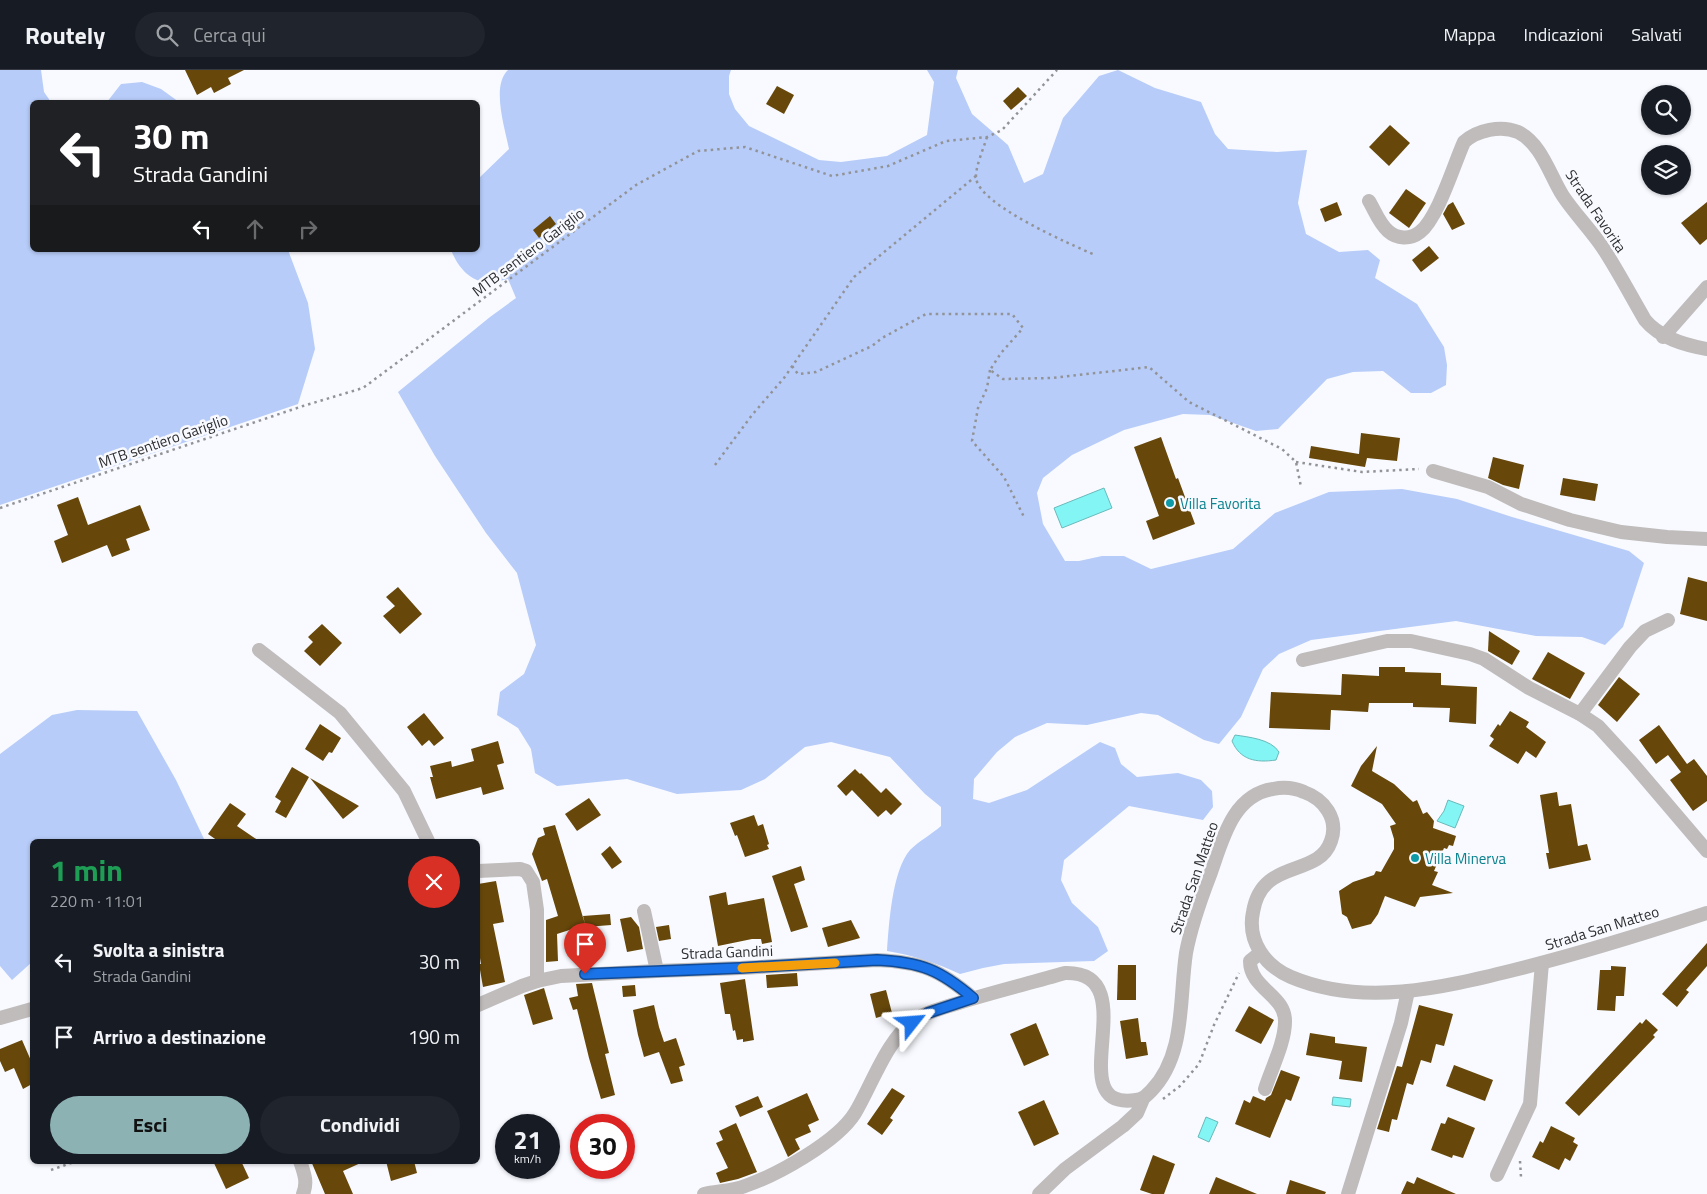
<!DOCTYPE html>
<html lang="it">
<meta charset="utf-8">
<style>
:root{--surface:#171b24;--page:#20242c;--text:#f1f3f6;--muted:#9ea1a6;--line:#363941;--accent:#8db2b4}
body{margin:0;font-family:"Titillium Web",sans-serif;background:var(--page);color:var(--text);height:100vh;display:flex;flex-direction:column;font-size:19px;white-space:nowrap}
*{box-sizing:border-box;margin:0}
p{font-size:16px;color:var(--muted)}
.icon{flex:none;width:28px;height:28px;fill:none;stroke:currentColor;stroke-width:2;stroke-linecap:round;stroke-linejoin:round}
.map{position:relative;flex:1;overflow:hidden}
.sheet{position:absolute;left:30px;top:769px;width:450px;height:325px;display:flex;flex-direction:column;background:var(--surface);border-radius:8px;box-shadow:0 1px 4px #0004}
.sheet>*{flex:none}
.banner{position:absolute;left:30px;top:30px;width:450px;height:152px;border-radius:8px;box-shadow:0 1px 4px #0004;background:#202124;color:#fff;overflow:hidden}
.tools{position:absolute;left:1641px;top:15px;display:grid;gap:10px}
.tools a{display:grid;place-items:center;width:50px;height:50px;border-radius:50%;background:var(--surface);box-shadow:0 1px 4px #0004;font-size:25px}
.speed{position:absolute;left:495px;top:1044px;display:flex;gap:10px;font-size:25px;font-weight:700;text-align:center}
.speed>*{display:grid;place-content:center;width:65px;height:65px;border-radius:50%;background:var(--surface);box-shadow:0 1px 4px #0004;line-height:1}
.speed small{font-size:12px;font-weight:400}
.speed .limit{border:8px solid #d22;background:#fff;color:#111}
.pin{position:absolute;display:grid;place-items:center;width:42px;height:42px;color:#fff;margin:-51px -21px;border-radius:50% 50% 50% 0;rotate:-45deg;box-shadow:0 0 5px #0007}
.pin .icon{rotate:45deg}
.me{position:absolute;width:55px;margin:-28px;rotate:62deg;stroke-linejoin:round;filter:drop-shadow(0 0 4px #0008)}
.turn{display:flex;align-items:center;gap:18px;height:105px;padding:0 20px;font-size:22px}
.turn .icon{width:65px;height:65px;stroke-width:2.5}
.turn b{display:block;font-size:35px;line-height:42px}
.lanes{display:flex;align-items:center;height:48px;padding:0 20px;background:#0003;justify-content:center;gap:25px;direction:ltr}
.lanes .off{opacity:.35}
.round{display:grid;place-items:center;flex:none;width:52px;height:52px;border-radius:26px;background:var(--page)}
.headline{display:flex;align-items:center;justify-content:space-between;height:85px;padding:0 20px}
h1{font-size:30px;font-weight:700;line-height:38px;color:#1e9e55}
.action{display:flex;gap:10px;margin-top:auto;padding:10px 20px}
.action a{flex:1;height:58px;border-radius:30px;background:var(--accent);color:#111;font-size:20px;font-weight:700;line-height:58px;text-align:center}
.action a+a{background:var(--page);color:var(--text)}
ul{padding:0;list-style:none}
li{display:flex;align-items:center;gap:15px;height:75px;padding:0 20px}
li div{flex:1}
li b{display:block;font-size:19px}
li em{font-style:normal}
header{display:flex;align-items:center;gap:30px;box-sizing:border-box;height:70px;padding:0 25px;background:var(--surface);border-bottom:1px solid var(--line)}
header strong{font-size:24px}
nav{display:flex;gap:28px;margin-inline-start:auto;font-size:18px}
.search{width:350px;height:45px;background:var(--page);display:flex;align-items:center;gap:12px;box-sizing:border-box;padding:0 18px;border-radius:28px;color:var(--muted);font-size:19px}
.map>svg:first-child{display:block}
.green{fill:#b7ccf9}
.water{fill:#83f5f5;stroke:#69b9ba}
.building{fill:#67480a}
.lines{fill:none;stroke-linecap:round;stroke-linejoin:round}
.path{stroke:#929397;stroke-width:2.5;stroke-dasharray:2.5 4;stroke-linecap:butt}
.minor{stroke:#bfbcbb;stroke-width:14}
.route-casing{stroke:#114b97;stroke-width:12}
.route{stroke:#1a73e8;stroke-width:9}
.slow{stroke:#f59e0b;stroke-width:9}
.culture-dot{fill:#0f9aa8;stroke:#f8faff;stroke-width:2}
.labels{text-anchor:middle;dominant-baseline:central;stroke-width:5;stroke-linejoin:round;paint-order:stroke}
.street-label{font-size:15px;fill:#2d2e30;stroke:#f8faff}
.culture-label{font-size:15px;fill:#0d838f;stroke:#f8faff;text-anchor:start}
</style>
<header>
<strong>Routely</strong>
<div class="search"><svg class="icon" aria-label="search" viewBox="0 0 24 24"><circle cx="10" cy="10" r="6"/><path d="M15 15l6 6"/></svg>Cerca qui</div>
<nav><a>Mappa</a><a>Indicazioni</a><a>Salvati</a></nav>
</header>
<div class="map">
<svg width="1707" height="1124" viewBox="0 0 1707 1124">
<rect width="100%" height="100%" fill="#f8faff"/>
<g class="green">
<path d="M0 0H41L44 22 51 32H32V180H288L308 233 315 279 298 334 0 435Z"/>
<path d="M508 0H731L729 6V24L735 39 749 56 819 90 841 92 887 86 927 65 934 12 927 0H958L956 8 972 44 1008 75 1024 113 1043 104 1063 48 1099 6 1118 0 1155 18 1201 32 1215 64 1228 79 1277 82 1307 80 1298 133 1306 164 1339 182 1368 180 1380 190 1375 208 1417 234 1444 277 1447 295 1446 315 1431 323H1411L1383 301 1353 302 1327 309 1278 359 1256 361 1210 345 1183 344 1124 360 1072 385 1043 408 1037 423 1043 454 1065 491H1079L1102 486H1124L1151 499 1233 479 1275 443 1329 422 1402 419 1457 429 1512 447 1629 481 1644 493 1623 557 1605 575 1582 567 1536 566 1456 551 1311 570 1279 584 1263 599 1241 647 1219 674 1204 670 1158 645 1141 643 1087 655 1047 653 1015 667 997 682 974 709 973 729 989 733 1027 720 1100 672 1115 678 1121 694 1137 707 1178 703 1201 710 1212 721 1213 737 1203 750 1129 736 1064 790 1061 810 1072 833 1098 857 1108 881 1094 891 1004 894 983 898 960 904C936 893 913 885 887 881 889 854 892 801 910 780 919 771 932 764 941 756V737L925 724 890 687 831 672 805 677 765 709 741 720 677 724 627 709 557 716 535 703 531 679 518 658 497 645 500 622 524 604 536 575 517 503 486 463 435 386 398 322 490 247 516 228 508 209C502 210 495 213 489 213 469 211 458 197 451 180H478V109L509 79C505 58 491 16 508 0Z"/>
<path d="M142 12 161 19 179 32H107L121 14Z"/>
<path d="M77 640 137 641 176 710 205 771H32V892L12 910 0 896V684L52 645Z"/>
</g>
<g class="water">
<path d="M1104 418 1112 438 1062 458 1054 438Z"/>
<path d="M1235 665C1248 667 1271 669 1279 682L1276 690C1256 693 1240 690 1232 671Z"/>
<path d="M1448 730 1464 736 1455 758 1437 751 1444 741Z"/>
<path d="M1333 1027 1351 1029 1350 1037 1332 1035Z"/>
<path d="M1206 1047 1218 1052 1209 1072 1198 1067Z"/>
</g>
<g class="building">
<path d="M185 0H244L228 8 231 14 214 23 211 17 197 25Z"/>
<path d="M777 16 794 25 784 44 766 34Z"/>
<path d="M1018 17 1027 26 1011 40 1003 31Z"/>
<path d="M1390 55 1410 73 1389 96 1369 77Z"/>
<path d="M1406 119 1426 133 1409 158 1389 143Z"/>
<path d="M1337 132 1342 145 1325 152 1320 139Z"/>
<path d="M1453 132 1465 154 1452 160 1443 144 1448 135Z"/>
<path d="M1707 132V169L1700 175 1681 153Z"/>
<path d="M550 146 556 154 539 168 533 160Z"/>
<path d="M1429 176 1439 188 1421 202 1412 190Z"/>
<path d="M1361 363 1400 368 1397 391 1367 388 1365 397 1309 388 1311 376 1359 384Z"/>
<path d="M1161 367 1176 409 1178 408 1195 454 1153 470 1146 451 1159 446 1134 377Z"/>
<path d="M1493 387 1524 395 1519 419 1503 415 1488 408Z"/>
<path d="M1563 408 1598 414 1595 431 1560 425Z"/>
<path d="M78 427 88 455 140 435 150 460 126 469 130 480 112 487 107 475 62 493 54 471 68 465 57 435Z"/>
<path d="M1688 507 1707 512V551L1680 544Z"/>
<path d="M398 517 422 544 400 564 383 546 395 536 386 527Z"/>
<path d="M322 554 342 573 320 596 304 581 313 572 308 567Z"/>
<path d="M1489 561 1520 581 1512 595 1488 581Z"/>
<path d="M1548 582 1585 603 1570 629 1532 609Z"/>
<path d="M1379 597H1405V602L1441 603V615L1477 617 1476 654 1449 652 1450 638 1413 637V633H1369L1368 642 1331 640 1330 660 1269 658 1271 622 1341 625 1342 604 1379 606Z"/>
<path d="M1619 607 1640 624 1617 652 1598 635Z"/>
<path d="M1510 641 1529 652 1526 657 1546 672 1536 688 1526 681 1518 694 1489 676 1494 669 1490 666 1498 654 1500 656Z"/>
<path d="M424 643 444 668 434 676 429 670 422 676 407 657Z"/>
<path d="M320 654 341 668 332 683 329 682 323 691 305 679Z"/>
<path d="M1659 655 1687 694 1694 689 1707 706V731L1693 741 1670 710 1681 702 1668 685 1656 694 1639 670Z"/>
<path d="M498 671 504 693 497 695 504 719 483 725 481 717 436 729 430 707H433L430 696 451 691 452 697 474 691 471 679Z"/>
<path d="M1377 676 1372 701 1394 714 1413 732 1417 730 1423 744 1427 742 1434 751 1433 758 1456 766 1453 776 1449 775 1447 779 1444 778 1434 801 1438 802 1432 815 1453 823 1420 827 1415 837 1385 826 1378 844 1371 854 1352 859 1347 847 1342 844 1339 821 1353 812 1374 805 1376 801 1381 802 1394 779V769L1390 756 1396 754 1382 734 1351 716 1361 696Z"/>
<path d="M292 697 309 707 286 748 275 742 281 731 275 727Z"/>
<path d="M855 699 860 704 861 703 881 723 886 718 902 734 891 745 886 740 878 747 852 720 846 726 837 716Z"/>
<path d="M310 708 359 736 343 749Z"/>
<path d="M1557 722 1559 736 1571 734 1578 776 1587 774 1591 790 1549 799 1546 783H1549L1540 725Z"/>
<path d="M589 728 601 745 577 761 565 744Z"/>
<path d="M230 733 246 744 237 756 259 771H218L208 764Z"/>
<path d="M754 745 758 756 763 754 769 774 767 775 769 779 745 787 737 765 735 766 730 753Z"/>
<path d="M555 755 585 854 583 846 610 844 611 855 586 857 585 855 557 864 558 891 546 892V850L558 846 547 809 542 811 532 784 538 768 545 765 543 758Z"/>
<path d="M610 776 622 792 612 799 601 784Z"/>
<path d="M801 796 805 810 794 814 808 857 791 862 772 806Z"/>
<path d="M496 811 504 852 493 854 505 912 483 917 479 894H481L478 876V865L480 864 478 852V825H480L478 814Z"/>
<path d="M726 822 728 835 764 828 772 872 762 874 761 869H752L718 876 709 826Z"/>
<path d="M631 847 639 857 643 879 627 882 620 849Z"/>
<path d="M851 850 860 868 828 877 822 858Z"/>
<path d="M669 855 671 869 659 871 656 857Z"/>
<path d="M1707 873V896L1686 920 1689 922 1677 937 1662 924Z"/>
<path d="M1118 895H1136V930H1117Z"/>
<path d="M1611 896 1626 897 1624 926H1616L1615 941 1597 940 1600 900H1611Z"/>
<path d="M797 903 798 916 767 918 766 905Z"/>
<path d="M745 909 754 970 743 972V969L737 970 735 960 733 961 730 944H725L720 913Z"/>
<path d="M592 913 609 983 605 984 615 1025 601 1029 589 988 577 939 573 940 569 928 578 926 576 914Z"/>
<path d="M635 915 636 926 623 927 622 916Z"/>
<path d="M544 918 553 949 533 955 524 925Z"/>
<path d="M886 920 892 943 876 948 870 924Z"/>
<path d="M654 935 659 957 664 972 676 968 685 995 679 997 683 1011 671 1014 659 982 644 987 638 965 633 940Z"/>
<path d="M1419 935 1453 944 1444 976 1436 974 1431 993 1421 990 1413 1015 1407 1013 1397 1050 1392 1049 1389 1062 1377 1059 1397 996 1402 997Z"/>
<path d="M1249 936 1274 950 1261 974 1235 961Z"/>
<path d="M1138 948 1141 972H1146L1148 985 1126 989 1120 951Z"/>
<path d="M1646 949 1658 960 1653 965 1655 967 1579 1046 1565 1033 1640 952 1642 954Z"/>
<path d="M1036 953 1049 985 1024 996 1010 964Z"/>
<path d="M1310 963 1335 967V973L1367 977 1362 1012 1339 1009 1342 991 1306 985Z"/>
<path d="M22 970 32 993V1014L23 1019 14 998 5 1002 0 991V979Z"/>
<path d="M1454 995 1493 1010 1485 1031 1446 1016Z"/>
<path d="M1281 1000 1300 1007 1291 1031 1286 1029 1270 1068 1235 1054 1244 1030 1250 1033 1253 1026 1265 1031 1266 1028 1271 1025Z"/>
<path d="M892 1018 905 1026 890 1048 893 1050 882 1065 867 1054Z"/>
<path d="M807 1023 819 1050 808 1055 811 1062 795 1069 800 1079 788 1087 767 1041Z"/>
<path d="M758 1026 763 1037 740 1047 735 1036Z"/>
<path d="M1044 1030 1059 1064 1034 1076 1018 1042Z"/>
<path d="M1448 1047 1475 1058 1463 1088 1453 1085 1452 1088 1431 1080 1441 1053 1445 1054Z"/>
<path d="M736 1053 757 1102 738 1109 720 1113 716 1103 728 1098 716 1073 723 1070 719 1061Z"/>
<path d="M1551 1056 1575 1068 1573 1072 1578 1075 1570 1091 1565 1088 1559 1100 1532 1087 1540 1071 1543 1073Z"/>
<path d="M1153 1085 1175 1094 1164 1124H1152L1140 1120Z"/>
<path d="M213 1091H241L249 1108 226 1119Z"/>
<path d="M311 1091H365L343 1101 353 1124H325Z"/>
<path d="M386 1091H414L417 1103 391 1111Z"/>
<path d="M1216 1107 1257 1124H1209Z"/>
<path d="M1417 1107 1456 1124H1401L1407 1111 1414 1114Z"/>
<path d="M1290 1110 1326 1122 1325 1124H1286Z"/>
</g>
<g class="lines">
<g class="path">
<path d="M987 67C984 77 975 98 976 108 979 135 1070 174 1095 185"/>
<path d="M792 296 798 304 816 302 872 276 882 268 926 244H1012L1023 258 1001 283 990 300 1003 309 1052 308 1149 297 1189 332 1282 379 1296 392 1301 417"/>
<path d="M990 300 987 318 978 338 972 371 1004 407 1024 447"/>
<path d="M1296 392 1362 402 1419 399"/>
<path d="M715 395 752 345 784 308 854 207 976 106"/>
<path d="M0 438 303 336 363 318 636 115 698 81 745 77 832 106 888 96 946 71 987 67 1002 60 1057 0"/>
<path d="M1163 1029 1180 1016 1199 994 1214 955 1239 903"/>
<path d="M1520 1091 1521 1107"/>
<path d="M51 1100 77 1091"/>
</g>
<g class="minor">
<path d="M1369 131C1375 141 1379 153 1388 161 1397 169 1410 170 1420 162 1438 148 1454 94 1464 72 1477 60 1501 55 1518 62 1542 74 1550 106 1563 126 1575 144 1591 160 1603 178 1618 201 1631 226 1645 250 1660 268 1684 275 1707 279"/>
<path d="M1663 267 1707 217"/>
<path d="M1433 401 1488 417 1521 434 1570 450 1621 462 1667 467 1707 469"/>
<path d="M259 580 340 643 404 721 428 771"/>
<path d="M1303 590 1387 571H1411L1470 584 1484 589 1529 618 1580 644 1598 656 1632 693 1707 781"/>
<path d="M1580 644 1630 577 1645 561 1668 550"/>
<path d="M478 801 520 799 526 801 533 812 537 840V911"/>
<path d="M644 841 657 901"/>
<path d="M1260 883 1250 891C1250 919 1286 925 1285 952 1285 972 1271 1000 1265 1019"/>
<path d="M478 935 522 916 537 911 561 906 657 901 741 898 877 890C922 892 940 900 973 928"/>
<path d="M0 948 32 939"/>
<path d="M300 1091C304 1103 308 1112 303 1124"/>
<path d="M1497 1105 1530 1034 1542 893"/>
<path d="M704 1124C718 1121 732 1121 745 1116 777 1105 837 1072 855 1043 872 1015 887 968 916 949 927 942 940 939 952 935 989 923 1027 914 1065 903 1149 901 1057 1042 1136 1030 1143 1029 1146 1026 1151 1021 1186 985 1179 929 1186 883 1191 856 1200 831 1210 805 1222 772 1232 725 1273 719 1283 717 1295 718 1304 722 1324 729 1339 749 1331 771 1318 809 1262 787 1253 842 1247 871 1265 896 1291 907 1362 937 1442 918 1514 900 1579 884 1643 864 1707 843"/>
<path d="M1039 1124 1065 1099 1123 1056 1137 1043 1143 1029"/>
<path d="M1348 1124 1401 953 1408 921"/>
</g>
</g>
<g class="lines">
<defs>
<path id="route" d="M585 904 740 898 877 890C921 892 940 900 973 928L928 943 912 953"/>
</defs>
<use href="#route" class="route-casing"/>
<use href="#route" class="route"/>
<path class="slow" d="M742 898 835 893"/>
</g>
<g class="culture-dot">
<circle cx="1170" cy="433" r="5"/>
<circle cx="1415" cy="788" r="5"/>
</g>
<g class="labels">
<g class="street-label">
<text transform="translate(1596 141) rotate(56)">Strada Favorita</text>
<text transform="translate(528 182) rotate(-37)">MTB sentiero Gariglio</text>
<text transform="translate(163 371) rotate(-19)">MTB sentiero Gariglio</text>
<text transform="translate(1194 808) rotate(-71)">Strada San Matteo</text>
<text transform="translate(1602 858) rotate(-17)">Strada San Matteo</text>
<text transform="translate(727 882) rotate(-2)">Strada Gandini</text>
</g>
<g class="culture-label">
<text x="1180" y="433">Villa Favorita</text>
<text x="1425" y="788">Villa Minerva</text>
</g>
</g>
</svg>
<div class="tools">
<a><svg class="icon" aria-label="search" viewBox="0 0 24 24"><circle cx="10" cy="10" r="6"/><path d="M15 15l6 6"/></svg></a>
<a><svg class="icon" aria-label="layers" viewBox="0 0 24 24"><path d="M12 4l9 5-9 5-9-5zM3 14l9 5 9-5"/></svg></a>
</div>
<div class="speed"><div>21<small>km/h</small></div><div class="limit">30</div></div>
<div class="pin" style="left:585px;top:904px;background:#d93025"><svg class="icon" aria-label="arrive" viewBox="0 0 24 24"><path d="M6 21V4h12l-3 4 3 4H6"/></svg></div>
<svg class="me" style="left:912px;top:953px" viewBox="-20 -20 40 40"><path d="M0-17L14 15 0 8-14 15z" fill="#1a73e8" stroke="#fff" stroke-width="4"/></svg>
<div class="banner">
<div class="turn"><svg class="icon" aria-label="left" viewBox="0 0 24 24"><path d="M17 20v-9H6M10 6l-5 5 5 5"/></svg><div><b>30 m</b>Strada Gandini</div></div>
<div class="lanes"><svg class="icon" aria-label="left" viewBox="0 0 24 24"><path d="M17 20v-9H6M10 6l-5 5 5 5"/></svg><svg class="icon off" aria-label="ahead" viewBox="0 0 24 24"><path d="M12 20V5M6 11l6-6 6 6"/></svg><svg class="icon off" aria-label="right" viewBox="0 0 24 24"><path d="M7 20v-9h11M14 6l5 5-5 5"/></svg></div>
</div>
<section class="sheet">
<div class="headline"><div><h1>1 min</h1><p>220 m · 11:01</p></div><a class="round" style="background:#d93025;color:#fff"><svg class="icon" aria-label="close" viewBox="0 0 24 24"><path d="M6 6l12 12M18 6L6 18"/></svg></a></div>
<ul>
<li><svg class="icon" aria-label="left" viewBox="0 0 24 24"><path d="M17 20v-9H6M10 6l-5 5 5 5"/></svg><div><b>Svolta a sinistra</b><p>Strada Gandini</p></div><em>30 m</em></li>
<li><svg class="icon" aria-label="arrive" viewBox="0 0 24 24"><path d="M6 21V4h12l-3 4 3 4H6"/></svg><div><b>Arrivo a destinazione</b></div><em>190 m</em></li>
</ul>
<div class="action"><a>Esci</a><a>Condividi</a></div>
</section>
</div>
